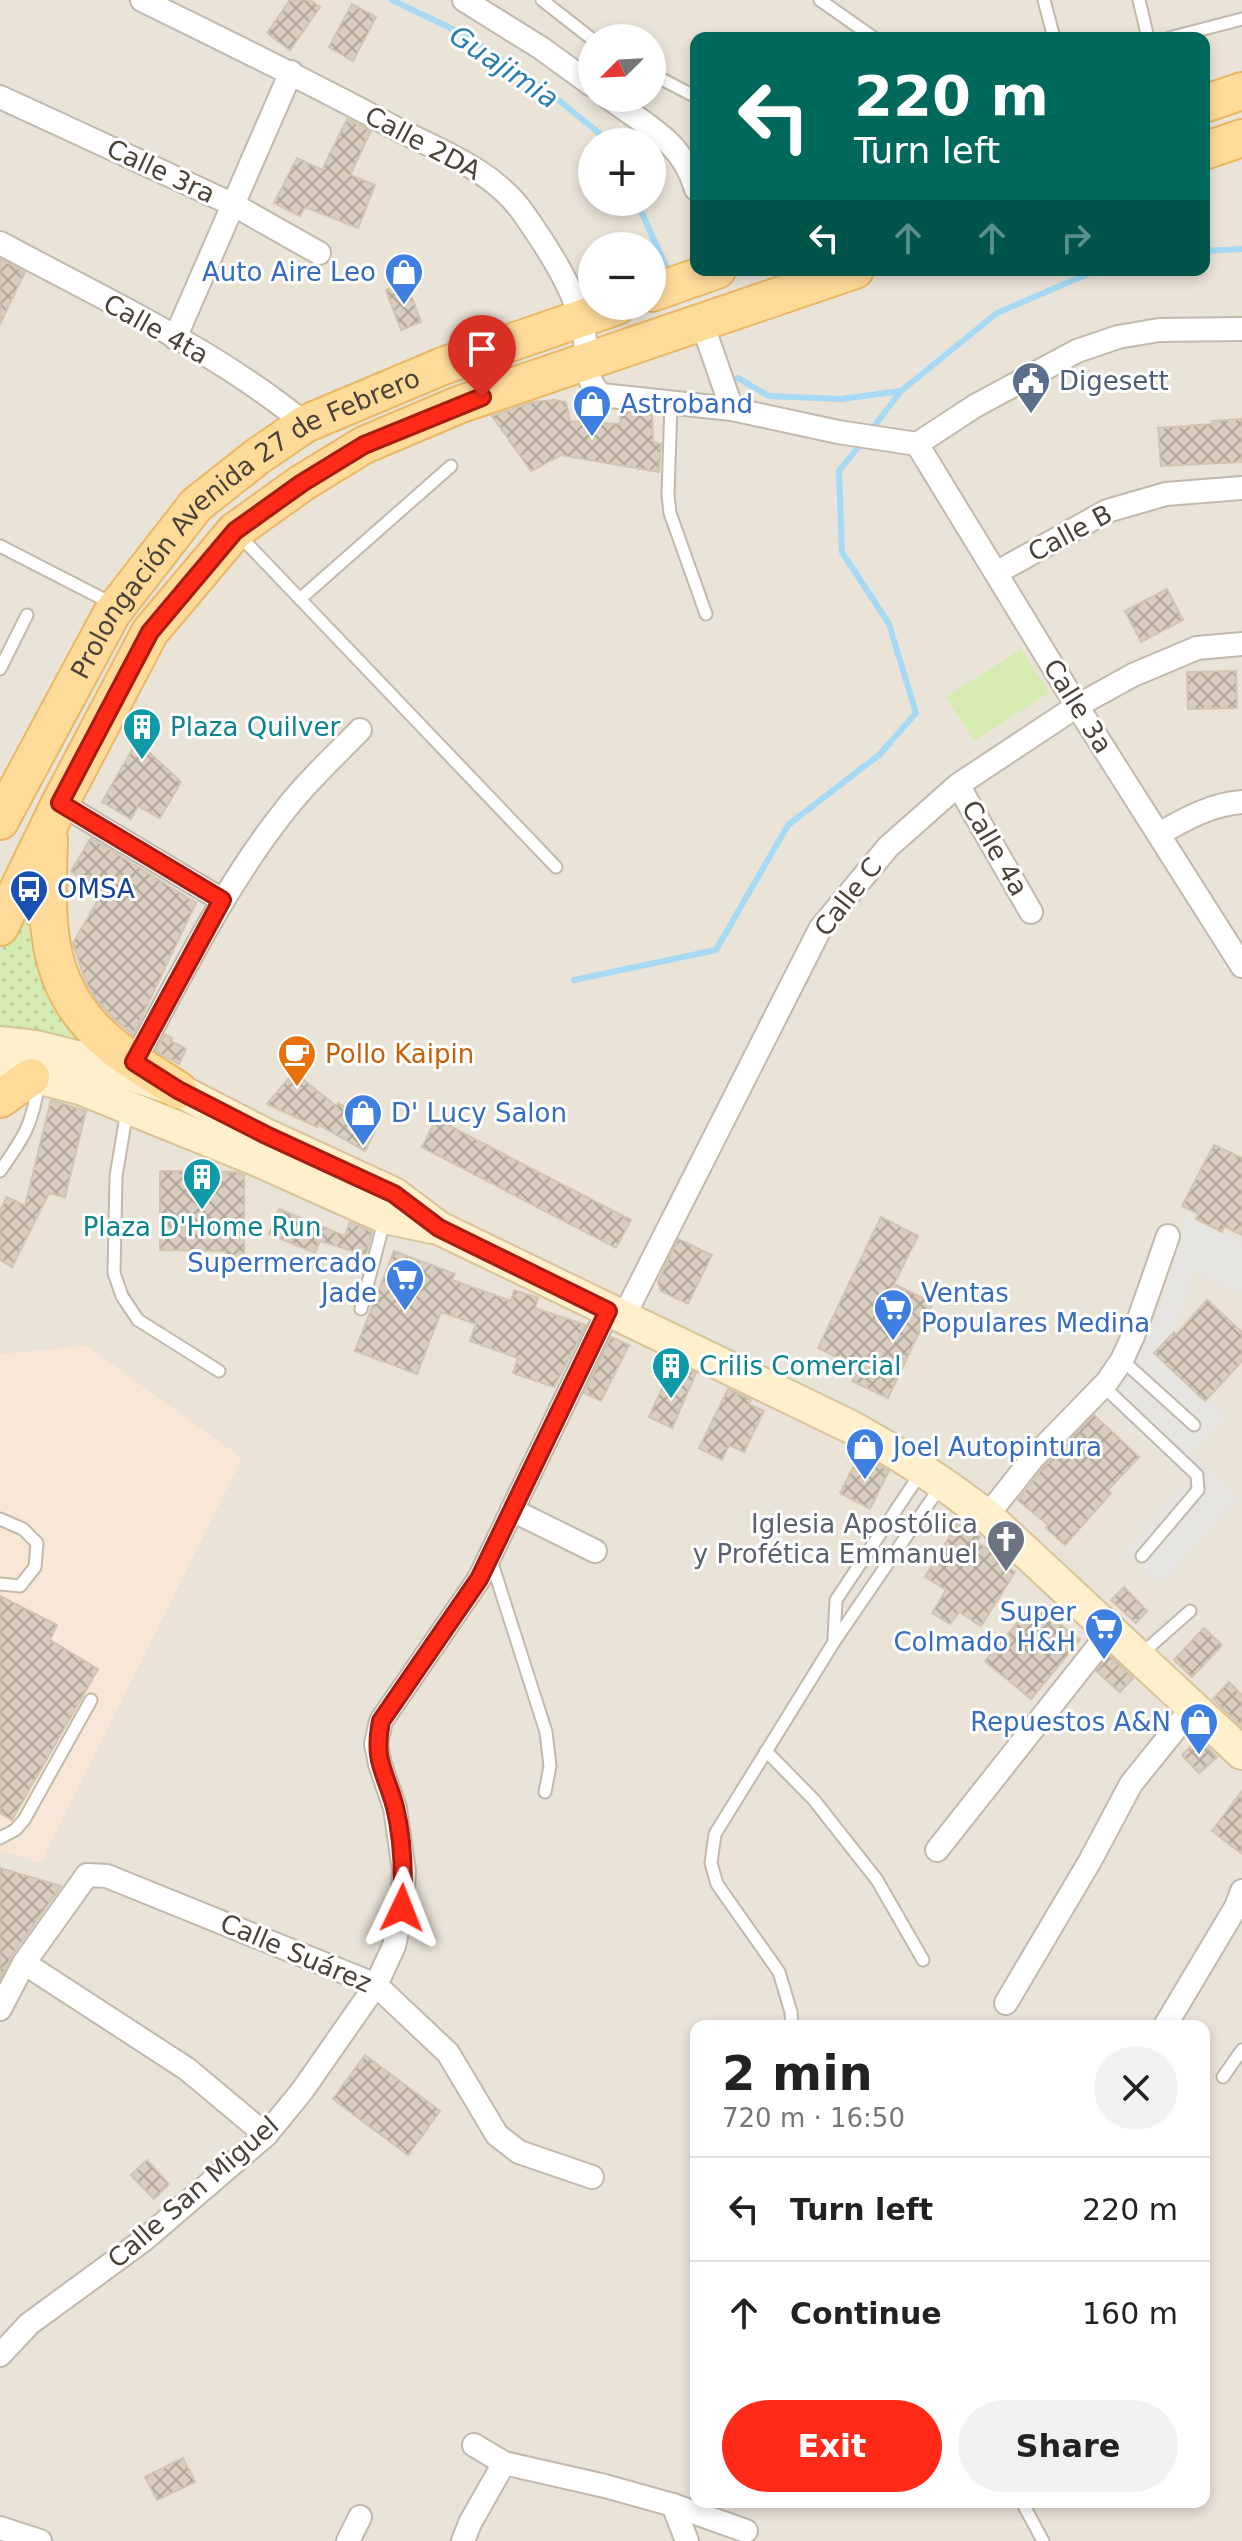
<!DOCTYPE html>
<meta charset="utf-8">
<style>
:root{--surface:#fff;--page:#f2f2f2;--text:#222;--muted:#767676;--line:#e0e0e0;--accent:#ff2b18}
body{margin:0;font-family:"DejaVu Sans",sans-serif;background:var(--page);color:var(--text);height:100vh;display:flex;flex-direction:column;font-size:30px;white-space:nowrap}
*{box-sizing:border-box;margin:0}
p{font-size:26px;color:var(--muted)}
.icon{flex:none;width:44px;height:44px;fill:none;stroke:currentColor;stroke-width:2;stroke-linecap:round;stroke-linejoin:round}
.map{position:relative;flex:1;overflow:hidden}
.panel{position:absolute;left:690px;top:2020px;width:520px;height:488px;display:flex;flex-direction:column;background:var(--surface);border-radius:16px;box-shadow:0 4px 12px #0003}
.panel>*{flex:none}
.top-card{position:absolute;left:690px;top:32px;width:520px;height:244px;border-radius:16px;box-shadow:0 4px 12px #0003;background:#00695c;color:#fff;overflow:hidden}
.needle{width:52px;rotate:246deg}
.controls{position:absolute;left:578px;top:24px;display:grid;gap:16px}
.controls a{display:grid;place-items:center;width:88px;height:88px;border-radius:50%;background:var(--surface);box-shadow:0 4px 12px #0003;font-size:40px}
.pin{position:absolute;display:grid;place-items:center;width:68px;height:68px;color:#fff;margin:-82px -34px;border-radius:50% 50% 50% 0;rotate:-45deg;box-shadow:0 0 8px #0007}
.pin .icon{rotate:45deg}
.me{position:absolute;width:88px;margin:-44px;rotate:2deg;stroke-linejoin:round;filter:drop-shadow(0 0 6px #0008)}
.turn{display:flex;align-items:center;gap:28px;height:168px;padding:0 32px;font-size:36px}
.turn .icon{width:104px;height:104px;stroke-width:2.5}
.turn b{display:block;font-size:56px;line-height:68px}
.lanes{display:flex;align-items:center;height:76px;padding:0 32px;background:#0003;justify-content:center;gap:40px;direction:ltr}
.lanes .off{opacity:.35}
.round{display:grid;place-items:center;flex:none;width:84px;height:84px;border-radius:42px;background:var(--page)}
.headline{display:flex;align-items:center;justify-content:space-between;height:136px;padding:0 32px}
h1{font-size:48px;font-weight:700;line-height:60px}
.primary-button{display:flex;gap:16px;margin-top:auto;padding:16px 32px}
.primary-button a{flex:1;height:92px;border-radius:48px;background:var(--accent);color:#fff;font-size:32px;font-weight:700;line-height:92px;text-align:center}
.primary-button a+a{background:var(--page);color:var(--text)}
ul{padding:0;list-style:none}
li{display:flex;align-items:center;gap:24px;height:104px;padding:0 32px;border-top:2px solid var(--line)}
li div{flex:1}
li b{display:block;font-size:30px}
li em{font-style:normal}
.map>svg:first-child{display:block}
.residential{fill:#eae3d8;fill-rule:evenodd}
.commercial{fill:#f8e7d6}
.park{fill:url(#park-dots)}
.garden{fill:#d5ebb2}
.parking{fill:#e7e5e2}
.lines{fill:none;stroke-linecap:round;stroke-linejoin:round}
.stream{stroke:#a5d9f4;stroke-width:6}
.building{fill:url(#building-cross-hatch);stroke:#d3c4b2;stroke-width:2}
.lane-casing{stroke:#c2b9ac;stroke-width:15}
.street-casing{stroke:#c2b9ac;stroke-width:26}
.secondary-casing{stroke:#d8c399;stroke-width:36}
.primary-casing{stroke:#eab865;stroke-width:40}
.lane{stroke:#fff;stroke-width:11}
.street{stroke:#fff;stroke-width:22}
.secondary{stroke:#ffefcb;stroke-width:32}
.primary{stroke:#ffdb9a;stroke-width:36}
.route-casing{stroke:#a61c10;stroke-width:20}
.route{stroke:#ff2b18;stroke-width:14}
.labels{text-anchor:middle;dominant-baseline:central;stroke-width:6;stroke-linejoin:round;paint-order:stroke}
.street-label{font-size:26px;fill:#4b4238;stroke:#fff}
.shop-label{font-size:26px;fill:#366cbe;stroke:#fff;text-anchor:end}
.service-label{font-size:26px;fill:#4e5e75;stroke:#fff;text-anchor:start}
.culture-label{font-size:26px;fill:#0d838f;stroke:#fff;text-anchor:start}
.transit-label{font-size:26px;fill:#164399;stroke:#fff;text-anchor:start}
.food-label{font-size:26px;fill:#c56008;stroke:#fff;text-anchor:start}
.worship-label{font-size:26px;fill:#5b616d;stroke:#fff;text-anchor:end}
.water-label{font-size:28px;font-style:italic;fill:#287dac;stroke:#fff}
</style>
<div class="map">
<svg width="1242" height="2541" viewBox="0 0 1242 2541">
<defs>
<pattern id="park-dots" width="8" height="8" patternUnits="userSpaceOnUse" patternTransform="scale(2)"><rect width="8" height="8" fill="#d5ebb2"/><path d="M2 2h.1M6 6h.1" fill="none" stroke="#b8cb9a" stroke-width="1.8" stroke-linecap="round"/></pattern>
<pattern id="building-cross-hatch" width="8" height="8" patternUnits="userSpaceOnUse" patternTransform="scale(2)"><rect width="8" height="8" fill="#d8cdbf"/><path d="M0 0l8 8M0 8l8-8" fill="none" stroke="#b1a89c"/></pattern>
</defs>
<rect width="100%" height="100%" fill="#f6f2eb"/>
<path class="residential" d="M0 0H1242V2541H0ZM592 38H652V98H592ZM696 38H1204V270H696ZM592 142H652V202H592ZM592 246H652V306H592ZM696 2026H1204V2502H696Z"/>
<path class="commercial" d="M87 1346 242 1458 41 1863 0 1850V1354Z"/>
<path class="park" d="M41 869 107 1051 0 1030V955Z"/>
<path class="garden" d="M1021 649 1049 693 974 741 946 697Z"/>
<path class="parking" d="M1186 1215 1242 1243V1294L1192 1272 1185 1302 1161 1358 1227 1417 1192 1454 1238 1498 1161 1584 1126 1551 1188 1480 1101 1399 1137 1358 1154 1325 1172 1273Z"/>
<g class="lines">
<g class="stream">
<path d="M392 0 467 36 546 90 610 142"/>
<path d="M637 202 669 273"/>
<path d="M1204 251 1242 249"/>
<path d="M738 378 769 396 841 399 901 391"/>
<path d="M869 433 901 391 997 313 1097 270"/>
<path d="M574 980 716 950 788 825 879 755 916 713 889 624 842 552 839 471 862 442"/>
</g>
</g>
<g class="building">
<path d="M290 0H310L320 7 290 50 267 33Z"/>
<path d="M352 4 376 17 353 61 329 47Z"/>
<path d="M347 119 371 131 350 175 375 185 358 228 305 207 300 216 274 203 297 158 322 170Z"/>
<path d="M0 259 25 272 0 324Z"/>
<path d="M406 282 421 322 401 330 386 290Z"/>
<path d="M554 400 566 402 570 421 620 424 621 411 652 415 653 442 661 444 659 472 561 455 531 471 492 416 533 402Z"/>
<path d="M1242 419V462L1161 466 1158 428 1213 424 1212 421Z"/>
<path d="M1167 589 1183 620 1141 642 1125 611Z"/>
<path d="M1236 671 1237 708 1188 709 1187 672Z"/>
<path d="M137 741 181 782 160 818 138 806 131 819 102 802Z"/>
<path d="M91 838 196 903 133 1035 113 1018 96 999 85 980 73 943 101 895 71 871Z"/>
<path d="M165 1034 172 1038 171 1041 186 1049 179 1064 156 1051Z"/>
<path d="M294 1072 336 1106 338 1103 378 1125 365 1151 319 1125 317 1127 267 1104Z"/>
<path d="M51 1100 86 1111 65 1197 49 1193 12 1267 0 1260V1210L7 1197 25 1206Z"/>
<path d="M436 1119 631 1220 616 1248 422 1147Z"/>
<path d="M1214 1145 1242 1158V1235L1224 1226 1222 1232 1196 1219 1199 1214 1182 1206Z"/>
<path d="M160 1171 236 1172 244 1175V1265L225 1264 226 1251 160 1250Z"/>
<path d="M279 1209 345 1236 350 1222 372 1232 366 1255 320 1241 315 1253 269 1234Z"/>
<path d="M881 1217 918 1236 894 1284 933 1303 888 1398 852 1381 859 1368 818 1348Z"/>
<path d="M678 1239 712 1255 688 1304 661 1291 658 1282Z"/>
<path d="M394 1251 455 1274 452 1280 511 1301 514 1290 538 1298 535 1308 586 1325 554 1387 513 1373 518 1358 470 1341 476 1324 441 1312 417 1374 355 1351Z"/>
<path d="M1207 1300 1242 1332V1361L1205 1401 1154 1353 1174 1332 1176 1335Z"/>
<path d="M611 1337 629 1345 601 1401 584 1393Z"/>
<path d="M674 1362 696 1373 672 1428 649 1417Z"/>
<path d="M728 1389 751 1400 749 1404 764 1411 744 1452 729 1445 722 1460 699 1448Z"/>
<path d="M1094 1415 1139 1457 1108 1490 1111 1493 1065 1545 1046 1528 1048 1525 1018 1500 1044 1467Z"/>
<path d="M860 1454 889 1471 870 1509 840 1493Z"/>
<path d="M958 1523 980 1537 977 1542 995 1554 993 1558 1015 1572 981 1626 959 1612 950 1624 932 1613 946 1590 925 1577Z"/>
<path d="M1124 1587 1147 1611 1136 1623 1111 1600Z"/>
<path d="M0 1596 57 1625 50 1640 98 1669 12 1820 0 1813Z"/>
<path d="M1044 1611 1080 1640 1031 1699 985 1661 1024 1615Z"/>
<path d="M1204 1628 1222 1645 1192 1677 1174 1660Z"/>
<path d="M1109 1655 1133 1678 1120 1692 1096 1671Z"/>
<path d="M1229 1682 1242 1695V1727L1213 1699Z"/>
<path d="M1198 1739 1217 1757 1199 1773 1182 1755Z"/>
<path d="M1242 1791V1854L1212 1831Z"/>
<path d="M0 1868 61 1886 12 1955 0 1979Z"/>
<path d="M365 2055 440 2111 408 2155 333 2099Z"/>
<path d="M147 2160 169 2184 154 2199 131 2175Z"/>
<path d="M183 2458 195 2482 157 2500 145 2477Z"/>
</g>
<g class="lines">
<defs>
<g id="lane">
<path d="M542 0 592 39"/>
<path d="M820 0 874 38"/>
<path d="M1044 0 1054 38"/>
<path d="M1139 0 1148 38"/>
<path d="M1169 38 1242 19"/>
<path d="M652 74 696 97"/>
<path d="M671 402 668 495 670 513 706 614"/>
<path d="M238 534 556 867"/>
<path d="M0 546 113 604"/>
<path d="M300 599 451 466"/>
<path d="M0 669 27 615"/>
<path d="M127 1111 116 1176 114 1273 122 1296 138 1320 219 1371"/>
<path d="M0 1171C25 1136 32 1125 39 1082"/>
<path d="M361 1309 385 1218"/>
<path d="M1122 1360 1194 1425"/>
<path d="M1103 1386 1197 1475 1198 1490 1142 1556"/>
<path d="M0 1519 23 1529 37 1543 35 1567 20 1586 0 1584"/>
<path d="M490 1557 546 1732 550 1766 545 1792"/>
<path d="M834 1639 836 1600 920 1474"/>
<path d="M1139 1656 1190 1611"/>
<path d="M766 1751 814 1800 877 1880 923 1960"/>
<path d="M0 1838 15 1830 24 1820 91 1700"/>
<path d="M792 2026 791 2012 779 1972 717 1884 711 1863 715 1834 834 1642 940 1487"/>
<path d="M1223 2077 1242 2050"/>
<path d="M1022 2502 1043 2541"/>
</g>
<g id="street">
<path d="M142 0C226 41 310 82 393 127 438 150 494 170 524 214 547 247 577 292 584 333 589 358 580 374 601 395L732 409 838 432 917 444"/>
<path d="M464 0 541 48 592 85"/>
<path d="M0 97 234 205 319 253"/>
<path d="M609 98C647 126 682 141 696 189"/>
<path d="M0 243C100 297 219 352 305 424"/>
<path d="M702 323 732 409"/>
<path d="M175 338 291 72"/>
<path d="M917 444 1077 706 1242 966"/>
<path d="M917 444 975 406 1077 351 1118 337 1159 330 1242 329"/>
<path d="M996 573 1107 511 1166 494 1242 488"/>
<path d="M958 785 1031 912"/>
<path d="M60 803 222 900"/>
<path d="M1159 834C1185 819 1212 804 1242 802"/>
<path d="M134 1062C181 976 224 887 285 810 307 781 335 756 360 730"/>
<path d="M623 1318 820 929 888 847 958 785 1077 706 1133 675 1197 648 1242 644"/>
<path d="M512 1510 595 1551"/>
<path d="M987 1516 1033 1458 1107 1382 1122 1360 1133 1336 1168 1236"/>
<path d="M937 1850 1111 1630"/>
<path d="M24 1963 187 2069 266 2135"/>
<path d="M1006 2003 1090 1861 1131 1784 1193 1707"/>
<path d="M0 2009 24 1963 87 1875 107 1876 376 1985 448 2053 497 2135 519 2152 592 2177"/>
<path d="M1165 2026 1236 1907 1242 1891"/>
<path d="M0 2355 29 2324 145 2239 266 2135 302 2091 376 1985 394 1946 402 1908 404 1871 395 1808 380 1764 376 1744 381 1721 479 1579 608 1311"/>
<path d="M474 2445 504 2463 605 2486 673 2505 746 2531"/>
<path d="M673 2505 687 2541"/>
<path d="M0 2528 40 2541"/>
<path d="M348 2541 360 2517"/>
<path d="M463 2541 470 2523 504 2463"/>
</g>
<g id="secondary">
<path d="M0 1043 36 1047 84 1059 178 1090 266 1135 394 1194 439 1228 851 1427C899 1453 944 1483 987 1516L1242 1753"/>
<path d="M0 1074 40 1078 80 1088 258 1160 385 1217 432 1227"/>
</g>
<g id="primary">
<path d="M1204 104 1242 91"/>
<path d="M1204 151 1242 138"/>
<path d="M652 293 717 270"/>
<path id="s1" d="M0 821 112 613 196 505 258 456 305 424 443 366 617 306"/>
<path d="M49 839C47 911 41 978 98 1033 121 1056 151 1072 178 1090"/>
<path d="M0 927 60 803 150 632 235 531 302 483 364 445 461 404 855 270"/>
<path d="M0 1099 31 1077"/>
</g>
</defs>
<use href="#lane" class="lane-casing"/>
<use href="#street" class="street-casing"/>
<use href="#secondary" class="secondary-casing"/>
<use href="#primary" class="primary-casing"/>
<use href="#lane" class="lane"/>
<use href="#street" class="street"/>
<use href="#secondary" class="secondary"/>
<use href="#primary" class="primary"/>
</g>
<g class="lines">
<defs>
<path id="route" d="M402 1908C404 1875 403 1840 395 1807 385 1770 373 1762 381 1721L479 1579 608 1311 439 1228 394 1194 266 1135 178 1090 134 1062 222 900 60 803 150 632 235 531 302 483 364 445 482 397"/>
</defs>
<use href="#route" class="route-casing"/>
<use href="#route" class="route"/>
</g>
<defs>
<symbol id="shop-pin" viewBox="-11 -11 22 30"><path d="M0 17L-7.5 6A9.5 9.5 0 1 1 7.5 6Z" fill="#3f7fe0" stroke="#fff"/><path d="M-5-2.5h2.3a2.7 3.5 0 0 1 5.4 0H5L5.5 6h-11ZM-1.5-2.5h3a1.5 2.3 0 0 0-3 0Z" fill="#fff"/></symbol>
<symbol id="civic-pin" viewBox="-11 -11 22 30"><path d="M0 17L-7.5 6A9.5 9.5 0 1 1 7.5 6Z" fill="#5c6f8a" stroke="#fff"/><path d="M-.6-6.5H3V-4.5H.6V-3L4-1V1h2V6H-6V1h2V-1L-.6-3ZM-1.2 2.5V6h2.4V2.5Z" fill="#fff"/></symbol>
<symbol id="building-pin" viewBox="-11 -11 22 30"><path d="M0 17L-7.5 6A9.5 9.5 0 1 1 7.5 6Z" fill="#0f9aa8" stroke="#fff"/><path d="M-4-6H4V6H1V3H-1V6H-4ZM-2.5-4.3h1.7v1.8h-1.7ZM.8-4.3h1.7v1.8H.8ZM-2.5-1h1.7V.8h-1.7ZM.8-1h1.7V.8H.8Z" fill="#fff"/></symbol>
<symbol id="bus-pin" viewBox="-11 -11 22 30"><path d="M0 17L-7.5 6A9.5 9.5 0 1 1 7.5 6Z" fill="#1a4fb4" stroke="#fff"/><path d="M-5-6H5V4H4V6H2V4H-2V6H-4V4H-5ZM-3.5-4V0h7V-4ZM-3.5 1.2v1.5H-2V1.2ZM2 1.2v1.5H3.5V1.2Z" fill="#fff"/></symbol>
<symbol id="cafe-pin" viewBox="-11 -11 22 30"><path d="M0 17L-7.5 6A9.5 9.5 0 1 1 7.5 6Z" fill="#e8710a" stroke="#fff"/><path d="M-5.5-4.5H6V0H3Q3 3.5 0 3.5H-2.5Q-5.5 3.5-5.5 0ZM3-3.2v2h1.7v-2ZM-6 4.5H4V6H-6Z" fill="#fff"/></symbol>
<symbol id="supermarket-pin" viewBox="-11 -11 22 30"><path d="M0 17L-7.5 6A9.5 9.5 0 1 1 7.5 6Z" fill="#3f7fe0" stroke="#fff"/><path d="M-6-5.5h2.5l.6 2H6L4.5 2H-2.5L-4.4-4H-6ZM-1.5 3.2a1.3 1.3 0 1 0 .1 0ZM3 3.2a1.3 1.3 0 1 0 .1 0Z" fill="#fff"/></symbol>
<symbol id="church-pin" viewBox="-11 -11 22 30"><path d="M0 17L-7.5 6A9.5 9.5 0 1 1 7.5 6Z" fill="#6b7280" stroke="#fff"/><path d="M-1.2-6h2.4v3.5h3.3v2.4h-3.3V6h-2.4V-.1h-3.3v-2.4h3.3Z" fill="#fff"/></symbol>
</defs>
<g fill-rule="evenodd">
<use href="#shop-pin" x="382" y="250" width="44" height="60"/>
<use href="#civic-pin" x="1009" y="359" width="44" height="60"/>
<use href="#shop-pin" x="570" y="382" width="44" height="60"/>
<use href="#building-pin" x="120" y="705" width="44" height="60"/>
<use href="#bus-pin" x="7" y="867" width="44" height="60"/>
<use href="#cafe-pin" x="275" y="1032" width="44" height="60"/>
<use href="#shop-pin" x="341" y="1091" width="44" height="60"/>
<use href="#building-pin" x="180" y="1155" width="44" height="60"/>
<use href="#supermarket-pin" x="383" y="1256" width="44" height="60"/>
<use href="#supermarket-pin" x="871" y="1286" width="44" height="60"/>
<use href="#building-pin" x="649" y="1344" width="44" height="60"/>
<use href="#shop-pin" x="843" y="1425" width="44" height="60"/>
<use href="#church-pin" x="984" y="1517" width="44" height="60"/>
<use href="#supermarket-pin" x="1082" y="1605" width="44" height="60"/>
<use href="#shop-pin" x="1177" y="1700" width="44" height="60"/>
</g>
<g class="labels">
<g class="street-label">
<text transform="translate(423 143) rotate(28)">Calle 2DA</text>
<text transform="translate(161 171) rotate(25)">Calle 3ra</text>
<text transform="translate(156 329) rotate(29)">Calle 4ta</text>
<text stroke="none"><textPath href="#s1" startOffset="398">Prolongación Avenida 27 de Febrero</textPath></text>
<text transform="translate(1070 533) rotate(-28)">Calle B</text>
<text transform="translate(1078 706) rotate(58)">Calle 3a</text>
<text transform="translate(995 848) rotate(60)">Calle 4a</text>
<text transform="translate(848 897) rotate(-52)">Calle C</text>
<text transform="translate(296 1953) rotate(23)">Calle Suárez</text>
<text transform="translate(193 2192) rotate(-41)">Calle San Miguel</text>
</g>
<g class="shop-label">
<text x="376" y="272">Auto Aire Leo</text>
<text x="620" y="404" text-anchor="start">Astroband</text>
<text x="391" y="1113" text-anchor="start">D' Lucy Salon</text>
<text x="377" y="1263">Supermercado<tspan x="377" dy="30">Jade</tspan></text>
<text x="921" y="1293" text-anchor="start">Ventas<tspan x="921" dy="30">Populares Medina</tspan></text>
<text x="893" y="1447" text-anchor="start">Joel Autopintura</text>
<text x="1076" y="1612">Super<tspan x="1076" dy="30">Colmado H&amp;H</tspan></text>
<text x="1171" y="1722">Repuestos A&amp;N</text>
</g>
<g class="service-label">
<text x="1059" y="381">Digesett</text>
</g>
<g class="culture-label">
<text x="170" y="727">Plaza Quilver</text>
<text x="202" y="1227" text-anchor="middle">Plaza D'Home Run</text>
<text x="699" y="1366">Crilis Comercial</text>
</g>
<g class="transit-label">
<text x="57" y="889">OMSA</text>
</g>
<g class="food-label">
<text x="325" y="1054">Pollo Kaipin</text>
</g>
<g class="worship-label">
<text x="978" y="1524">Iglesia Apostólica<tspan x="978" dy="30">y Profética Emmanuel</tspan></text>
</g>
<g class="water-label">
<text transform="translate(504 67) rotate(34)">Guajimia</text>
</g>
</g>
</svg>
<div class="controls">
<a><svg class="needle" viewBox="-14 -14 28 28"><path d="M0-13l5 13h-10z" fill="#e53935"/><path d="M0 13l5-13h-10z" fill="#767676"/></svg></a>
<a>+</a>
<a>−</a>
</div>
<div class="pin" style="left:482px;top:397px;background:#d93025"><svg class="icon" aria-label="arrive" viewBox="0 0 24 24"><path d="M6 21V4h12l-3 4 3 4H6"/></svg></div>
<svg class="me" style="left:402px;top:1908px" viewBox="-20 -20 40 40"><path d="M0-17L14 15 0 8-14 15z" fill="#ff2b18" stroke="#fff" stroke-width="4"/></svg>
<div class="top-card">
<div class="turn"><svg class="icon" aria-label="left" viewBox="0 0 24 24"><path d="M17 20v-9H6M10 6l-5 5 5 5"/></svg><div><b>220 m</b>Turn left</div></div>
<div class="lanes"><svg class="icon" aria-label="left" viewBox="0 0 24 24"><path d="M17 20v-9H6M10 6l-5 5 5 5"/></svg><svg class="icon off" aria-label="ahead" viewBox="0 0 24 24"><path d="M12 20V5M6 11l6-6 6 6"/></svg><svg class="icon off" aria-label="ahead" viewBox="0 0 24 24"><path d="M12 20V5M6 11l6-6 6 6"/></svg><svg class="icon off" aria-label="right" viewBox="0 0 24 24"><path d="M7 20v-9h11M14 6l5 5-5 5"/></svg></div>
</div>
<section class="panel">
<div class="headline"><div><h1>2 min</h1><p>720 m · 16:50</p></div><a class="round"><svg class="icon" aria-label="close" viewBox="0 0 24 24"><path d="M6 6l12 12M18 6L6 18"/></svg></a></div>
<ul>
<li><svg class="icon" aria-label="left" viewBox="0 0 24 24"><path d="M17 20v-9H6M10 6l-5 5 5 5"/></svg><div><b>Turn left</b></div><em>220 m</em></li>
<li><svg class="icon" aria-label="ahead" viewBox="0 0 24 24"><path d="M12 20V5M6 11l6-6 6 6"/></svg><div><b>Continue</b></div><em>160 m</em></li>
</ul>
<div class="primary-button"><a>Exit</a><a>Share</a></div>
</section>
</div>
